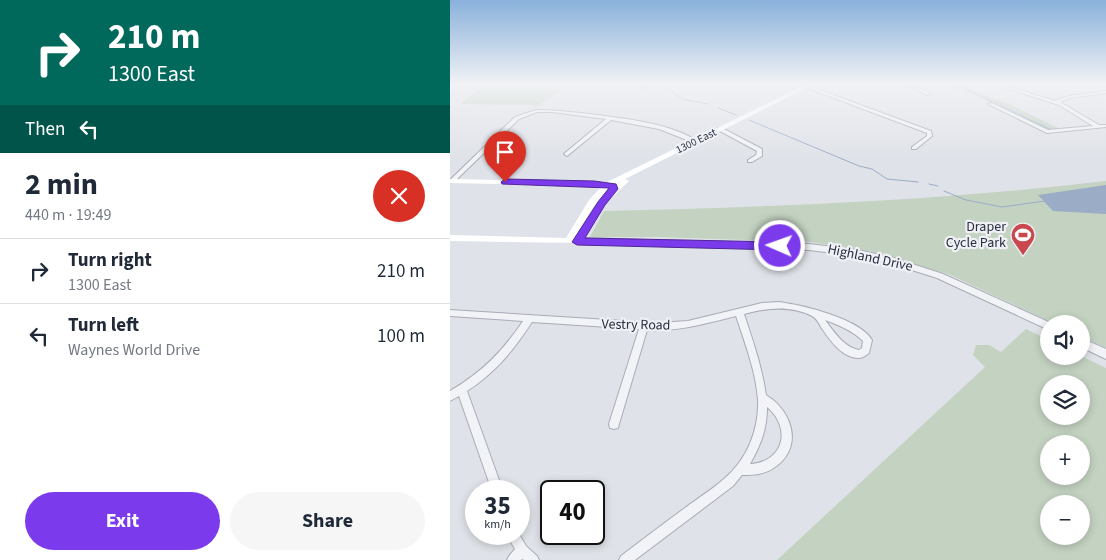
<!DOCTYPE html>
<meta charset="utf-8">
<style>
:root{--surface:#fff;--page:#f6f6f7;--text:#1f2937;--muted:#747a83;--line:#e0e1e3;--accent:#7c3aed}
body{margin:0;font-family:"Source Sans 3",sans-serif;background:var(--page);color:var(--text);height:100vh;display:flex;flex-direction:column;font-size:19px;white-space:nowrap}
*{box-sizing:border-box;margin:0}
p{font-size:16px;color:var(--muted)}
.icon{flex:none;width:28px;height:28px;fill:none;stroke:currentColor;stroke-width:2;stroke-linecap:round;stroke-linejoin:round}
.map{position:relative;flex:1;overflow:hidden}
.details{display:flex;flex-direction:column;background:var(--surface);width:450px}
.details>*{flex:none}
.top-card{background:#00695c;color:#fff;overflow:hidden}
.tools{position:absolute;left:590px;top:315px;display:grid;gap:10px}
.tools a{display:grid;place-items:center;width:50px;height:50px;border-radius:50%;background:var(--surface);box-shadow:0 2px 8px #0003;font-size:25px}
.speed{position:absolute;left:15px;top:480px;display:flex;gap:10px;font-size:25px;font-weight:700;text-align:center}
.speed>*{display:grid;place-content:center;width:65px;height:65px;border-radius:50%;background:var(--surface);box-shadow:0 2px 8px #0003;line-height:1}
.speed small{font-size:12px;font-weight:400}
.speed .limit{border:2px solid #111;border-radius:8px;background:#fff;color:#111}
.pin{position:absolute;display:grid;place-items:center;width:42px;height:42px;color:#fff;margin:-51px -21px;border-radius:50% 50% 50% 0;rotate:-45deg;box-shadow:0 0 5px #0007}
.pin .icon{rotate:45deg}
.me{position:absolute;width:55px;margin:-28px;rotate:272deg;stroke-linejoin:round;filter:drop-shadow(0 0 4px #0008)}
.turn{display:flex;align-items:center;gap:18px;height:105px;padding:0 25px;font-size:22px}
.turn .icon{width:65px;height:65px;stroke-width:2.5}
.turn b{display:block;font-size:35px;line-height:42px}
.then{display:flex;align-items:center;height:48px;padding:0 25px;background:#0003;gap:10px;font-size:19px}
.round{display:grid;place-items:center;flex:none;width:52px;height:52px;border-radius:26px;background:var(--page)}
.headline{display:flex;align-items:center;justify-content:space-between;height:85px;padding:0 25px}
h1{font-size:30px;font-weight:700;line-height:38px}
.primary-button{display:flex;gap:10px;margin-top:auto;padding:10px 25px}
.primary-button a{flex:1;height:58px;border-radius:30px;background:var(--accent);color:#fff;font-size:20px;font-weight:700;line-height:58px;text-align:center}
.primary-button a+a{background:var(--page);color:var(--text)}
ul{padding:0;list-style:none}
li{display:flex;align-items:center;gap:15px;height:65px;padding:0 25px;border-top:1px solid var(--line)}
li div{flex:1}
li b{display:block;font-size:19px}
li em{font-style:normal}
main{display:flex;flex:1;min-height:0}
.map>svg:first-child{display:block}
.green{fill:#c3d2c1;fill-rule:evenodd}
.water{fill:#9bacc7}
.lines{fill:none;stroke-linecap:round;stroke-linejoin:round}
.stream{stroke:#9bacc7;stroke-width:1}
.minor-casing{stroke:#a8acb5;stroke-width:2}
.tertiary-casing{stroke:#a8acb5;stroke-width:2}
.minor{fill:#f2f3f6;fill-rule:evenodd}
.tertiary{fill:#f2f3f6;fill-rule:evenodd}
.secondary{fill:#fff;fill-rule:evenodd}
.route{fill:#7c3aed;stroke:#51269a}
.labels{text-anchor:middle;dominant-baseline:central;stroke-width:4.5;stroke-linejoin:round;paint-order:stroke}
.far-street-label{font-size:11px;fill:#292e3f;stroke:#eff1f6}
.poi-label{font-size:14px;fill:#292e3f;stroke:#eff1f6;text-anchor:end}
.street-label{font-size:14px;fill:#292e3f;stroke:#eff1f6}
</style>
<main>
<section class="details">
<div class="top-card">
<div class="turn"><svg class="icon" aria-label="right" viewBox="0 0 24 24"><path d="M7 20v-9h11M14 6l5 5-5 5"/></svg><div><b>210 m</b>1300 East</div></div>
<div class="then">Then<svg class="icon" aria-label="left" viewBox="0 0 24 24"><path d="M17 20v-9H6M10 6l-5 5 5 5"/></svg></div>
</div>
<div class="headline"><div><h1>2 min</h1><p>440 m · 19:49</p></div><a class="round" style="background:#d93025;color:#fff"><svg class="icon" aria-label="close" viewBox="0 0 24 24"><path d="M6 6l12 12M18 6L6 18"/></svg></a></div>
<ul>
<li><svg class="icon" aria-label="right" viewBox="0 0 24 24"><path d="M7 20v-9h11M14 6l5 5-5 5"/></svg><div><b>Turn right</b><p>1300 East</p></div><em>210 m</em></li>
<li><svg class="icon" aria-label="left" viewBox="0 0 24 24"><path d="M17 20v-9H6M10 6l-5 5 5 5"/></svg><div><b>Turn left</b><p>Waynes World Drive</p></div><em>100 m</em></li>
</ul>
<div class="primary-button"><a>Exit</a><a>Share</a></div>
</section>
<div class="map">
<svg width="656" height="560" viewBox="0 0 656 560">
<rect width="100%" height="100%" fill="#dfe2e8"/>
<g class="green">
<path d="M458 83H505L563 106 612 130 599 132 540 103 531 97 486 83 464 87Z"/>
<path d="M67 87 110 91 85 108V105L11 104 27 90Z"/>
<path d="M656 181V348L631 336V324H606L498 274 419 251 360 242 206 237H140L154 211C322 207 489 201 656 181Z"/>
<path d="M576 329 599 340V356H631L656 368V560H327L535 367 523 355 526 345H539L551 352ZM599 384H631V416H599ZM599 444H631V476H599ZM599 504H631V536H599Z"/>
</g>
<path class="water" d="M656 185V214L603 211 588 195Z"/>
<g class="lines">
<g class="stream">
<path d="M210 83 232 99 258 104"/>
<path d="M502 83 602 130"/>
<path d="M268 108 286 115"/>
<path d="M299 120 409 166 422 169 437 179 468 182"/>
<path d="M479 184 488 186"/>
<path d="M494 191 516 200 552 207 595 201"/>
</g>
<defs>
<g id="minor">
<path d="M183 83H188L193 86 200 83H206L193 88Z"/>
<path d="M284 83H290L285 85 283 84Z"/>
<path d="M453 83H458L481 94 477 95Z"/>
<path d="M541 83H547L605 101 619 96 656 91V93L620 98 610 102 649 125H656V127L597 133 538 104 542 103 598 130 643 126 609 105Z"/>
<path d="M649 83H656V85L650 84Z"/>
<path d="M356 85 481 131 482 136 466 149H462V147L477 136V133L355 87 354 86Z"/>
<path d="M86 110C104 110 122 112 139 114 171 118 220 123 247 141L242 142 209 129 161 120 117 156 114 154 115 153 156 119 102 112H87L69 119 4 182H0V180L65 117Z"/>
<path d="M268 128H272L312 149V156L302 162H298V160L306 155 307 151 268 130Z"/>
<path d="M329 302C353 305 410 319 422 340L419 353C416 355 413 358 409 358 393 358 381 342 373 330 370 326 367 318 362 316 340 305 316 308 294 314 303 341 312 367 316 395 344 412 354 450 322 469 313 475 302 475 292 475L283 486 185 560H169L171 556C192 540 213 524 235 508 248 498 263 489 275 478 297 459 309 430 308 400 306 372 295 343 286 316 257 323 228 332 197 330L169 424 168 428 164 429 160 428 159 424 189 329 82 322C63 351 46 372 17 391L53 491H42L9 396 0 401V391C32 372 52 352 73 321L0 316V310L207 323 238 321 312 303ZM375 320C389 325 403 331 413 341L412 348 409 350C394 347 384 332 375 320ZM317 407C342 428 334 462 300 464 311 444 317 430 317 407Z"/>
<path d="M56 534H69L76 546 87 556 89 560H74L72 559 71 560H57L59 556 65 549Z"/>
</g>
<g id="tertiary">
<path d="M127 238 359 244 408 250 444 258 493 274 603 324H599V330L487 278 443 264 408 256 359 250 127 244 123 241Z"/>
<path d="M631 338 656 349V359L631 347Z"/>
</g>
</defs>
<use href="#minor" class="minor-casing"/>
<use href="#tertiary" class="tertiary-casing"/>
<use href="#minor" class="minor"/>
<use href="#tertiary" class="tertiary"/>
<path class="secondary" d="M359 83H366L175 179 179 181 157 202 130 243 0 241V235L116 238 139 200 152 186 0 183V179L157 182ZM171 181 151 198 125 237C138 216 149 192 171 181Z"/>
</g>
<linearGradient id="sky" x2="0" y2="1"><stop stop-color="#89b1db"/><stop offset="0.52" stop-color="#f1f2f5"/><stop offset="1" stop-color="#f1f2f5" stop-opacity="0"/></linearGradient>
<rect width="656" height="161" fill="url(#sky)"/>
<path class="route" d="M55 179 144 181 166 184 168 189 155 205 135 238 330 242 336 246 330 250 127 245 122 242 148 202 159 188 52 184 51 182Z"/>
<defs>
<symbol id="stadium-pin" viewBox="-11 -11 22 30"><path d="M0 17L-7.5 6A9.5 9.5 0 1 1 7.5 6Z" fill="#c9484d" stroke="#eff1f6"/><path d="M0-5a6.5 5 0 1 0 0 10a6.5 5 0 1 0 0-10ZM-3.5-1.8h7v3.6h-7Z" fill="#fff"/></symbol>
</defs>
<g fill-rule="evenodd">
<use href="#stadium-pin" x="559" y="221" width="28" height="38"/>
</g>
<g class="labels">
<g class="far-street-label">
<text transform="translate(246 141) rotate(-26)">1300 East</text>
</g>
<g class="poi-label">
<text x="556" y="227">Draper<tspan x="556" dy="16">Cycle Park</tspan></text>
</g>
<g class="street-label">
<text transform="translate(420 258) rotate(12)">Highland Drive</text>
<text transform="translate(186 325) rotate(1)">Vestry Road</text>
</g>
</g>
</svg>
<div class="tools">
<a><svg class="icon" aria-label="sound" viewBox="0 0 24 24"><path d="M4 9h4l5-4v14l-5-4H4zM17 9q2 3 0 6"/></svg></a>
<a><svg class="icon" aria-label="layers" viewBox="0 0 24 24"><path d="M12 4l9 5-9 5-9-5zM3 14l9 5 9-5"/></svg></a>
<a>+</a>
<a>−</a>
</div>
<div class="speed"><div>35<small>km/h</small></div><div class="limit">40</div></div>
<div class="pin" style="left:55px;top:182px;background:#d93025"><svg class="icon" aria-label="arrive" viewBox="0 0 24 24"><path d="M6 21V4h12l-3 4 3 4H6"/></svg></div>
<svg class="me" style="left:330px;top:246px" viewBox="-20 -20 40 40"><circle r="17" fill="#7c3aed" stroke="#fff" stroke-width="3"/><path d="M0-11L8 9 0 5-8 9z" fill="#fff"/></svg>
</div>
</main>
